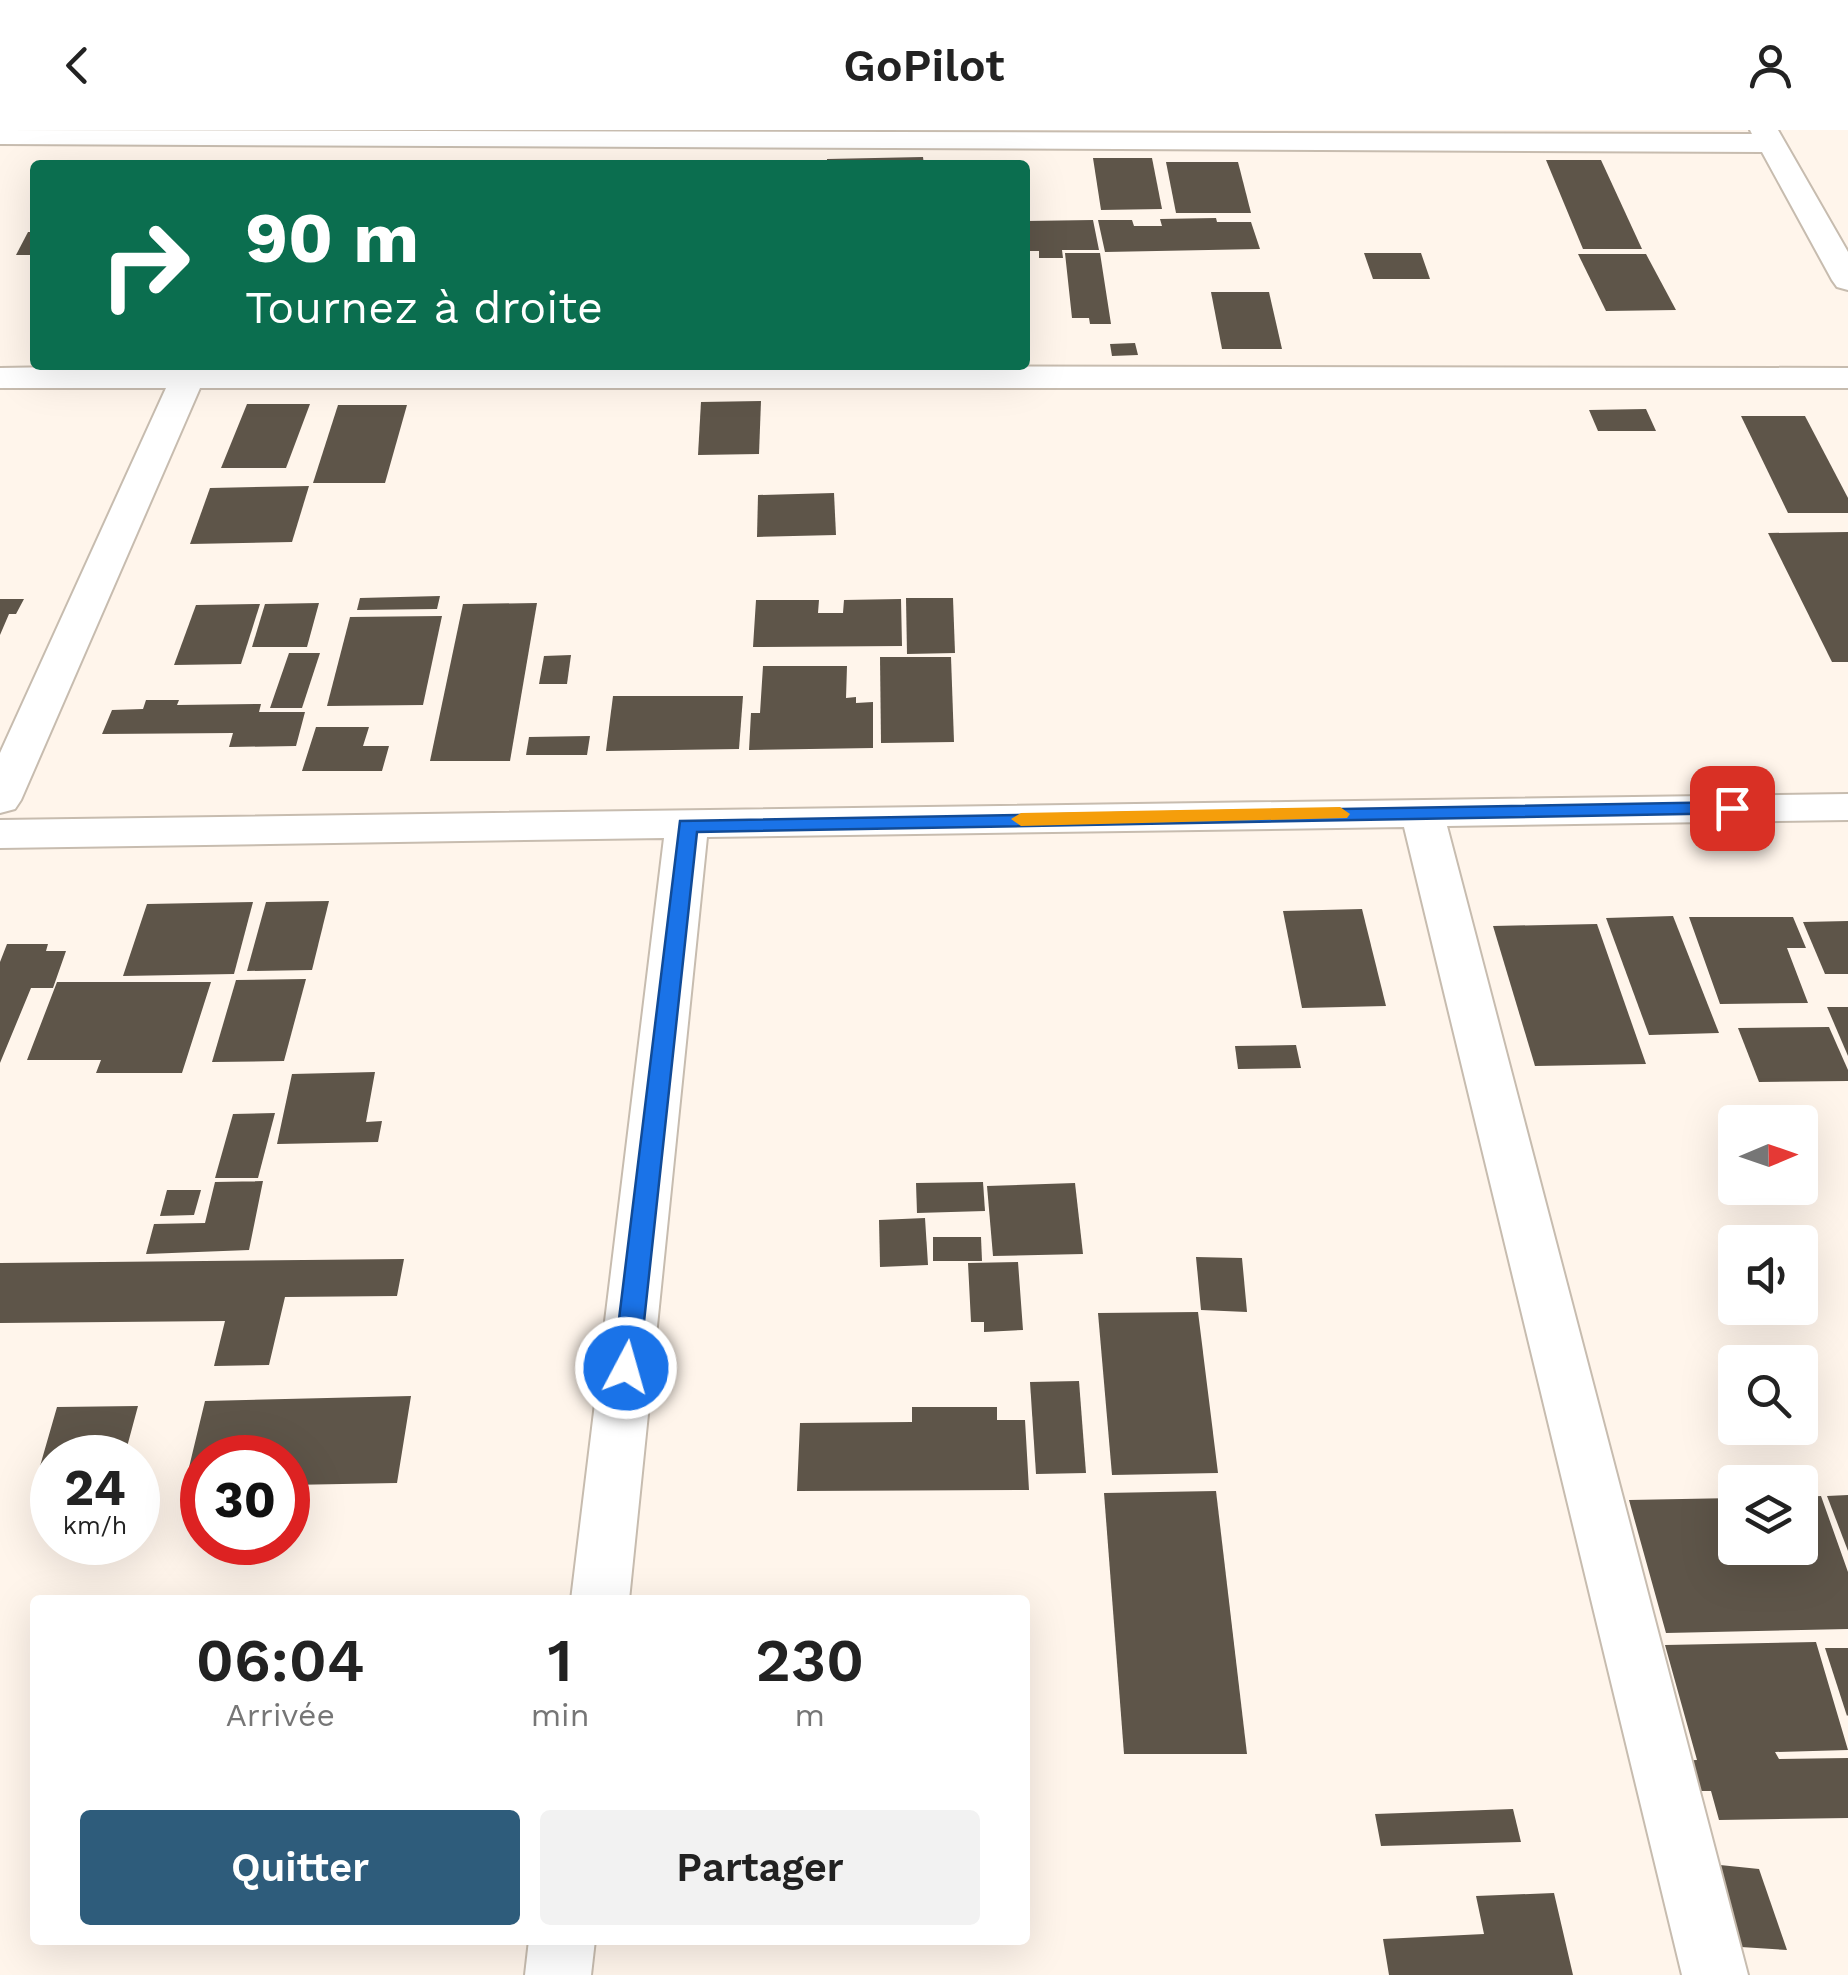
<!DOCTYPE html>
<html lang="fr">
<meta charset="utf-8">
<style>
:root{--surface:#fff;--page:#f2f2f2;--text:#222;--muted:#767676;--accent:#2e5c7b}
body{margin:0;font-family:"Work Sans",sans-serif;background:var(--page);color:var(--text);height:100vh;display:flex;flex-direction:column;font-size:38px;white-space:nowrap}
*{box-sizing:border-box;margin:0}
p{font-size:32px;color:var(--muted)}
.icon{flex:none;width:55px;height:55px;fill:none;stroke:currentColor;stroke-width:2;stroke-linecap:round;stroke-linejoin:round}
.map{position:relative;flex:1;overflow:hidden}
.details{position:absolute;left:30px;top:1465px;width:1000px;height:350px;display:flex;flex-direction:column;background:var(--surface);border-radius:10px;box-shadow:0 10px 40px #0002}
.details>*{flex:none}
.hud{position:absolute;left:30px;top:30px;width:1000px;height:210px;border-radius:10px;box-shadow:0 10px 40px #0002;background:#0b6e4f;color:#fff;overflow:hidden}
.needle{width:65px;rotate:88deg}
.tools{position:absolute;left:1718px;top:975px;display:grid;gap:20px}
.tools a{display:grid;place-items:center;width:100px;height:100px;border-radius:10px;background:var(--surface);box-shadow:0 10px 40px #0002;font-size:50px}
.speed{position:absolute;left:30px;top:1305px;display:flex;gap:20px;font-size:50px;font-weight:700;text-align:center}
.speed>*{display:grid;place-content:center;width:130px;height:130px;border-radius:50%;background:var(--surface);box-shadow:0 10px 40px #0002;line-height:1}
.speed small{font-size:25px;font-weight:400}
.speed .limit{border:15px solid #d22;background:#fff;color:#111}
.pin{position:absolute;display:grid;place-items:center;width:85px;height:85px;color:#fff;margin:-42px;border-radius:20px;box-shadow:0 5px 15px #0006}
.me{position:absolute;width:110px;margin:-55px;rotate:6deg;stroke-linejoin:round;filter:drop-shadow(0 0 8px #0008)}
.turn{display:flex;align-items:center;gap:35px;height:210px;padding:0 50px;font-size:45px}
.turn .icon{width:130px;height:130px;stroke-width:2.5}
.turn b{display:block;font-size:70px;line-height:85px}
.eta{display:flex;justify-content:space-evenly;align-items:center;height:170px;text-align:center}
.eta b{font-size:60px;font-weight:600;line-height:70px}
.button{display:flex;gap:20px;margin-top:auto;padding:20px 50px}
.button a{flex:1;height:115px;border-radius:10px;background:var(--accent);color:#fff;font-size:40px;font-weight:600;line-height:115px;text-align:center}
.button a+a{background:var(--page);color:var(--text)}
header{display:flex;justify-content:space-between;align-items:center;height:130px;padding:0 50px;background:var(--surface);font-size:45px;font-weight:600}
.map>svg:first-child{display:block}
.building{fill:#5e5549}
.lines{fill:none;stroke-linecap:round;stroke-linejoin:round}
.minor-casing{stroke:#c7bcaf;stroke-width:4}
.minor{fill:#fff;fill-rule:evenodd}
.route{fill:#1a73e8;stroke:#114b97;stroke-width:2.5}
.slow{fill:#f59e0b}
</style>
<header><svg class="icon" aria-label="back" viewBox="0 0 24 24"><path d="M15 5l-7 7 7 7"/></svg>GoPilot<svg class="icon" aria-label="person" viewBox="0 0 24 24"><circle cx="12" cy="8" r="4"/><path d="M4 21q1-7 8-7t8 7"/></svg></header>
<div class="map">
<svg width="1848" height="1845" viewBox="0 0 1848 1845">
<rect width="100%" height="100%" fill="#fff5eb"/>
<g class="building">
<path d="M923 27 924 35H827V29Z"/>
<path d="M1093 28H1152L1162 79 1101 80Z"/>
<path d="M1546 30H1601L1642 119H1583Z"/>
<path d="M1166 32H1238L1251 83H1176Z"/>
<path d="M1216 88 1217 92H1251L1260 119 1105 122 1098 90H1132L1134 96H1162L1160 89Z"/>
<path d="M1093 90 1099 120H1062L1063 128H1039V121H1027L1025 91Z"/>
<path d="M28 102H35V125H16Z"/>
<path d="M1065 123H1100L1111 194H1090L1089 188H1072Z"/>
<path d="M1364 123H1421L1430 149H1373Z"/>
<path d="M1578 124H1646L1676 180 1606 181Z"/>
<path d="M1211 162H1269L1282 219H1222Z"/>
<path d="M1135 213 1138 225 1112 226 1110 214Z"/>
<path d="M761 271 759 324 698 325 701 272Z"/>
<path d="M247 274H310L286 338H221Z"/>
<path d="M338 275H407L385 353H313Z"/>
<path d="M1646 279 1656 301H1598L1589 280Z"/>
<path d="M1741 286H1805L1848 368V383H1788Z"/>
<path d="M309 356 292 412 190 414 210 358Z"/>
<path d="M834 363 836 405 757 407 758 365Z"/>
<path d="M1848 402V532H1832L1768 403Z"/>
<path d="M440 466 437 479 357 480 360 468Z"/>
<path d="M906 468H953L955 523 907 524Z"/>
<path d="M0 469H24L16 484H9L0 505Z"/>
<path d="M901 469 902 516 753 517 756 470H819L818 483H843L844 470Z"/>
<path d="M319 473 307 517H252L265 474Z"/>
<path d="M537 473 510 631H430L463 474Z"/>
<path d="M260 474 241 534 174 535 196 475Z"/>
<path d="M442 486 423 575 327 576 350 487Z"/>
<path d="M289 523H320L302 578H270Z"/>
<path d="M571 525 567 554H539L544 526Z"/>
<path d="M880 527H951L954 612 881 613Z"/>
<path d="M763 536H847L846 568 856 567V573L873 572V618L749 620 751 583H760Z"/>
<path d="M613 566H743L739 619 606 621Z"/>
<path d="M146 570H179L177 575 261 574 259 582H305L296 616 229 617 233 603 102 604 112 580 143 579Z"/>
<path d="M316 597H369L363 616H389L382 641H302Z"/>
<path d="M590 606 587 625H526L529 607Z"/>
<path d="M329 771 312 840 247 841 266 772Z"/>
<path d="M253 772 234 844 123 846 147 774Z"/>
<path d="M1362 779 1386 876 1302 878 1283 781Z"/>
<path d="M1673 786 1719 903 1649 905 1606 788Z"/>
<path d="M1689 787H1793L1806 818H1787L1808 873 1720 874Z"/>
<path d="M1848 791V844H1825L1803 792Z"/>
<path d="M1597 794 1646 934 1535 936 1493 796Z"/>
<path d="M7 814H48L46 821H66L53 858H31L0 933V832Z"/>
<path d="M306 849 284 931 212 932 236 850Z"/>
<path d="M57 852H211L182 943H96L101 930H27Z"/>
<path d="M1827 877H1848V926Z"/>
<path d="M1829 897 1848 940V951L1759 952 1738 898Z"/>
<path d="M1296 915 1301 938 1238 939 1235 916Z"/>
<path d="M375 942 366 992 382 991 378 1012 277 1014 292 944Z"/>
<path d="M275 983 258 1048H215L233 984Z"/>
<path d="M263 1051 249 1120 146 1124 154 1094 205 1093 215 1052Z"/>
<path d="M983 1052 985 1081 917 1083 916 1053Z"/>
<path d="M1075 1053 1083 1124 993 1126 987 1056Z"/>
<path d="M167 1060H201L194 1085 160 1086Z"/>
<path d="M925 1088 928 1135 880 1137 879 1090Z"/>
<path d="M933 1107H981L982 1131H933Z"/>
<path d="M1196 1127 1242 1128 1247 1182 1201 1180Z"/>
<path d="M404 1129 397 1166 285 1167 269 1235 214 1236 225 1191 0 1193V1133Z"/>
<path d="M1018 1132 1023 1200 984 1202V1192H971L968 1133Z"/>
<path d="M1198 1182 1218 1343 1112 1345 1098 1183Z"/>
<path d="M1079 1251 1086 1343 1036 1344 1030 1252Z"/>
<path d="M411 1266 397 1353 288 1355V1328H202V1357L184 1358 205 1271Z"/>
<path d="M138 1276 124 1328H52V1356L34 1357 57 1277Z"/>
<path d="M912 1277H997V1290H1025L1029 1360 797 1361 800 1293 912 1292Z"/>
<path d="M1216 1361 1247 1624H1124L1104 1363Z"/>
<path d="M1848 1365V1421L1827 1366Z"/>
<path d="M1821 1366 1848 1442V1499L1666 1503 1629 1370 1735 1368V1418H1800V1367Z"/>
<path d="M1816 1512 1848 1620 1775 1622 1779 1629 1848 1628V1688L1719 1690 1711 1661H1673L1664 1631 1697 1630 1665 1515Z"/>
<path d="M1825 1518H1848V1585L1847 1586Z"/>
<path d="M1513 1679 1521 1712 1381 1716 1375 1684Z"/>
<path d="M1720 1735 1759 1739 1787 1820 1741 1817Z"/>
<path d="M1554 1763 1573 1845H1389L1383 1809 1484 1804 1476 1766Z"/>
</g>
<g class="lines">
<defs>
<g id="minor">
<path d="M0 0 1752 4 1750 0H1778L1848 122V160L1837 157 1832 150 1762 22 0 14Z"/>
<path d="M176 235 1848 238V258H200L21 670 15 679 0 683V623L166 258H0V238Z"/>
<path d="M1848 664V690L1447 696 1748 1845H1682L1404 697 707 707 629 1470H571L664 708 0 718V690Z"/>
<path d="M529 1810H595L591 1845H525Z"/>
</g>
</defs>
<use href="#minor" class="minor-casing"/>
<use href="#minor" class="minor"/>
</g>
<path class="route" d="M1732 672 1739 673V683L697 702 639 1238 635 1245 626 1248 617 1245 613 1238 680 691Z"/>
<path class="slow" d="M1340 677 1350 684 1347 688 1021 696 1011 689 1021 683Z"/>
</svg>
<div class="tools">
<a><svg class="needle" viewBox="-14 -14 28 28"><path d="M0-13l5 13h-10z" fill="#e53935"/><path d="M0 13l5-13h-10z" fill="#767676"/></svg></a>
<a><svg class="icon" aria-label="sound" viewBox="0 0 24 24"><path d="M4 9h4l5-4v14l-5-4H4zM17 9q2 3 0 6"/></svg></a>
<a><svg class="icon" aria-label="search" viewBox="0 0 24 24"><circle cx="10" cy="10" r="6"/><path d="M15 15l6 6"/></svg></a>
<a><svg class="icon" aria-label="layers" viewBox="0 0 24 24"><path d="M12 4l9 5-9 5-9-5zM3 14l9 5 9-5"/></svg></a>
</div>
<div class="speed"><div>24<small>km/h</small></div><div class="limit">30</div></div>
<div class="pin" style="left:1732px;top:678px;background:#d93025"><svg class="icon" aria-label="arrive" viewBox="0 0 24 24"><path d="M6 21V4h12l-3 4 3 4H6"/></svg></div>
<svg class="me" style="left:626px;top:1238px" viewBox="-20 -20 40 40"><circle r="17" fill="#1a73e8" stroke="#fff" stroke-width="3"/><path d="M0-11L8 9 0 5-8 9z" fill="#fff"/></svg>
<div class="hud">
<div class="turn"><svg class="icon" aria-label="right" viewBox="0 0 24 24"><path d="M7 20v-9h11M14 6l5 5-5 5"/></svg><div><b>90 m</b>Tournez à droite</div></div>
</div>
<section class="details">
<div class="eta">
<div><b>06:04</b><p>Arrivée</p></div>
<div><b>1</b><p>min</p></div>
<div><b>230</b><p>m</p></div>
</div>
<div class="button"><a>Quitter</a><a>Partager</a></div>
</section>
</div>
